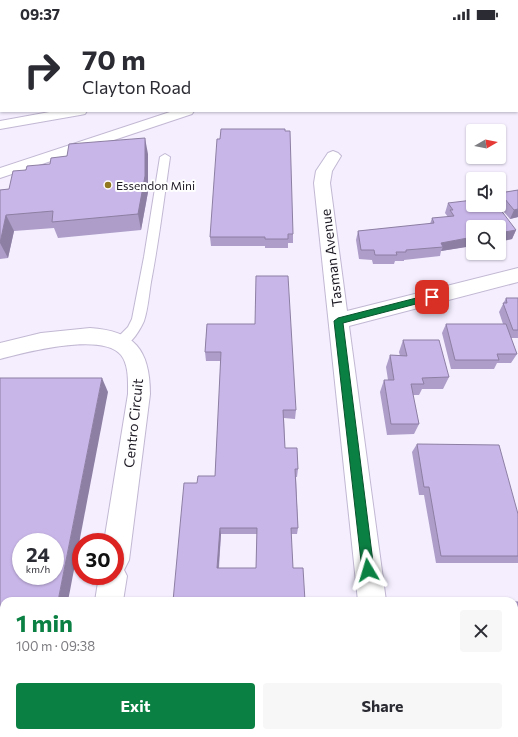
<!DOCTYPE html>
<meta charset="utf-8">
<style>
:root{--surface:#fff;--page:#f7f7f7;--text:#2b2b33;--muted:#7c7c81;--accent:#0b8043}
body{margin:0;font-family:Commissioner,sans-serif;background:var(--page);color:var(--text);height:100vh;display:flex;flex-direction:column;font-size:15px;white-space:nowrap}
*{box-sizing:border-box;margin:0}
p{font-size:13px;color:var(--muted)}
.icon{flex:none;width:22px;height:22px;fill:none;stroke:currentColor;stroke-width:2;stroke-linecap:round;stroke-linejoin:round}
.map{position:relative;flex:1;overflow:hidden}
.drawer{position:absolute;left:0px;top:569px;width:518px;height:140px;display:flex;flex-direction:column;background:var(--surface);border-radius:12px 12px 0 0;box-shadow:0 1px 3px #0004}
.drawer>*{flex:none}
.top-card{position:absolute;left:0px;top:0px;width:518px;height:84px;box-shadow:0 1px 3px #0004;background:#fff;color:var(--text);overflow:hidden}
.needle{width:26px;rotate:81deg}
.controls{position:absolute;left:466px;top:96px;display:grid;gap:8px}
.controls a{display:grid;place-items:center;width:40px;height:40px;border-radius:4px;background:var(--surface);box-shadow:0 1px 3px #0004;font-size:20px}
.speed{position:absolute;left:12px;top:505px;display:flex;gap:8px;font-size:20px;font-weight:700;text-align:center}
.speed>*{display:grid;place-content:center;width:52px;height:52px;border-radius:50%;background:var(--surface);box-shadow:0 1px 3px #0004;line-height:1}
.speed small{font-size:10px;font-weight:400}
.speed .limit{border:6px solid #d22;background:#fff;color:#111}
.pin{position:absolute;display:grid;place-items:center;width:34px;height:34px;color:#fff;margin:-17px;border-radius:8px;box-shadow:0 2px 6px #0006}
.me{position:absolute;width:44px;margin:-22px;rotate:353deg;stroke-linejoin:round;filter:drop-shadow(0 0 3px #0008)}
.turn{display:flex;align-items:center;gap:14px;height:84px;padding:0 16px;font-size:18px}
.turn .icon{width:52px;height:52px;stroke-width:2.5}
.turn b{display:block;font-size:28px;line-height:34px}
.round{display:grid;place-items:center;flex:none;width:42px;height:42px;border-radius:4px;background:var(--page)}
.headline{display:flex;align-items:center;justify-content:space-between;height:68px;padding:0 16px}
h1{font-size:24px;font-weight:700;line-height:30px;color:var(--accent)}
.primary-button{display:flex;gap:8px;margin-top:auto;padding:8px 16px}
.primary-button a{flex:1;height:46px;border-radius:4px;background:var(--accent);color:#fff;font-size:16px;font-weight:700;line-height:46px;text-align:center}
.primary-button a+a{background:var(--page);color:var(--text)}
.status{display:flex;justify-content:space-between;align-items:center;height:28px;padding:0 20px;background:var(--surface);direction:ltr}
.status svg{height:11px;fill:currentColor}
.map>svg:first-child{display:block}
.lines{fill:none;stroke-linecap:round;stroke-linejoin:round}
.service-casing{stroke:#c2b8d3;stroke-width:2}
.minor-casing{stroke:#c2b8d3;stroke-width:2}
.primary-casing{stroke:#c2b8d3;stroke-width:2}
.motorway-casing{stroke:#c2b8d3;stroke-width:2}
.path{stroke:#87828f;stroke-width:1.5;stroke-dasharray:2 1;stroke-linecap:butt}
.service{fill:#fff;fill-rule:evenodd}
.minor{fill:#fff;fill-rule:evenodd}
.primary{fill:#fff;fill-rule:evenodd}
.motorway{fill:#fff;fill-rule:evenodd}
.wall{fill:#ad9dc8;fill-rule:evenodd}
.shaded-wall{fill:#8d7fa3}
.building{fill:#c9b6e9;stroke:#8d7fa3;fill-rule:evenodd}
.route{fill:#0b8043;stroke:#07532c}
.poi-dot{fill:#91771d;stroke:#fefefe;stroke-width:1.5}
.labels{text-anchor:middle;dominant-baseline:central;stroke-width:4;stroke-linejoin:round;paint-order:stroke}
.far-poi-label{font-size:12px;fill:#1f1b25;stroke:#fefefe;text-anchor:start}
.street-label{font-size:14px;fill:#1f1b25;stroke:#fefefe}
</style>
<div class="status"><b>09:37</b><svg viewBox="0 0 49 12"><path d="M0 12V9h3v3zM5 12V6h3v6zM10 12V3h3v9zM15 12V0h3v12zM26 1h20v11H26zM47 4h2v5h-2z"/></svg></div>
<div class="map">
<svg width="518" height="709" viewBox="0 0 518 709">
<rect width="100%" height="100%" fill="#f4eeff"/>
<g class="lines">
<defs>
<g id="service">
<rect x="517" y="49" width="1" height="6"/>
<path d="M165 126 170 129C164 171 159 212 151 254 149 266 148 281 144 293 139 304 128 323 114 319L112 315 128 299 132 291 144 229 160 129Z"/>
</g>
<g id="minor">
<path d="M333 123 338 125 341 128 332 143 330 155 347 283 518 240V254L349 298 386 573H358L314 155 316 143 328 125Z"/>
<path d="M90 300C134 303 150 321 150 366L129 532 124 542 127 548 123 573H95L99 548H115V514H104L128 366C128 354 129 337 121 327 102 304 26 324 0 331V315L41 305Z"/>
<path d="M74 705H106L105 709H73Z"/>
<rect x="372" y="705" width="32" height="4"/>
</g>
<path id="primary" d="M1 5V13L0 14V6Z"/>
<g id="motorway">
<rect x="0" y="19" width="1" height="8"/>
<path d="M55 83H87L85 86 80 87 0 101V93Z"/>
<path d="M173 83H194L192 86 0 150V140Z"/>
</g>
</defs>
<use href="#service" class="service-casing"/>
<use href="#minor" class="minor-casing"/>
<use href="#primary" class="primary-casing"/>
<use href="#motorway" class="motorway-casing"/>
<path class="path" d="M58 1 60 0"/>
<use href="#service" class="service"/>
<use href="#minor" class="minor"/>
<use href="#primary" class="primary"/>
<use href="#motorway" class="motorway"/>
</g>
<g class="wall">
<path d="M148 126V164L141 202 58 210 54 200 14 203 8 230 0 231V162L9 161 26 142Z"/>
<path d="M518 162V189L510 191 498 177H499V167L500 165Z"/>
<path d="M448 175 516 202 512 211 441 223 440 228 404 232V233H395L394 236H373L372 232 359 231 356 212 358 203 430 196 432 190 448 189 445 185Z"/>
<path d="M293 206V215H288V220H265V218H211L210 209Z"/>
<path d="M506 270H518V310H511L517 326 511 335H497L494 341H451L442 305 446 296H503L499 284Z"/>
<path d="M207 296 296 382 295 391 284 390 285 420 298 441 297 449H296L298 500 297 506H291L293 540 173 573 215 448 221 333H206L205 324ZM221 506H257L256 540H219Z"/>
<path d="M403 312 449 349 443 361H422L419 367H413L419 396 414 406 387 407 380 364 384 352H388L386 339 390 327 400 328 399 324Z"/>
<path d="M417 416 518 486V535H436L424 467H419L412 424Z"/>
<rect x="514" y="574" width="4" height="47"/>
<path d="M461 705H514L518 709H454L453 707 461 706Z"/>
</g>
<g class="shaded-wall">
<path d="M145 110 148 126V164L141 202 138 186Z"/>
<path d="M518 181V189L510 191 514 182Z"/>
<path d="M6 187 14 203 8 230 0 215Z"/>
<path d="M516 202 512 211 499 214V205Z"/>
<path d="M473 209V218L441 223 443 219 441 215Z"/>
<path d="M102 350 108 364 68 573H58Z"/>
<path d="M220 500 221 506 218 546 217 540Z"/>
<path d="M31 705H44L43 709H31Z"/>
</g>
<g class="building">
<path d="M221 101H285V103H290L293 206H288V211H265V209H210L217 111H220Z"/>
<path d="M145 110V148L138 186 52 194 53 183 6 187 0 215V162L9 161 13 143 26 142 27 138 50 136 51 130 67 128 69 116Z"/>
<path d="M518 162V181L514 182 500 165Z"/>
<path d="M473 172V177H497L516 202 499 205V199H473V209L441 215 443 219 406 222V224H396L397 227H375L374 222H361L358 203 434 195 432 190 454 188 450 182H453L448 175Z"/>
<path d="M256 248H288L296 382H283L285 420H297L298 441H295L298 500H291L293 540H303L305 573H173L184 455H197L198 448H215L221 324H205L207 296H255ZM220 500H257L256 540H217Z"/>
<path d="M506 270H518V302H513L503 275H507Z"/>
<path d="M446 296H506L517 326H497L499 332H455Z"/>
<path d="M403 312H439L449 349 422 350 424 356H411L419 396H391L384 352H394L390 327 407 328Z"/>
<path d="M0 350H102L58 573H4V705H31V709H0ZM21 514H55V548H21Z"/>
<path d="M417 416 499 417 518 486V528H441L429 459H424Z"/>
<path d="M514 574H518V617L514 618Z"/>
<path d="M514 683H518V709H460L459 706H468V705H514Z"/>
<rect x="223" y="705" width="81" height="4"/>
</g>
<path class="route" d="M432 266 435 267V271L343 295 374 542 372 546 368 548 364 546 362 542 334 293 338 290Z"/>
<circle class="poi-dot" cx="108" cy="157" r="4"/>
<g class="labels">
<g class="far-poi-label">
<text x="116" y="157">Essendon Mini</text>
</g>
<g class="street-label">
<text transform="translate(331 230) rotate(-97)">Tasman Avenue</text>
<text transform="translate(133 395) rotate(-84)">Centro Circuit</text>
</g>
</g>
</svg>
<div class="controls">
<a><svg class="needle" viewBox="-14 -14 28 28"><path d="M0-13l5 13h-10z" fill="#e53935"/><path d="M0 13l5-13h-10z" fill="#7c7c81"/></svg></a>
<a><svg class="icon" aria-label="sound" viewBox="0 0 24 24"><path d="M4 9h4l5-4v14l-5-4H4zM17 9q2 3 0 6"/></svg></a>
<a><svg class="icon" aria-label="search" viewBox="0 0 24 24"><circle cx="10" cy="10" r="6"/><path d="M15 15l6 6"/></svg></a>
</div>
<div class="speed"><div>24<small>km/h</small></div><div class="limit">30</div></div>
<div class="pin" style="left:432px;top:269px;background:#d93025"><svg class="icon" aria-label="arrive" viewBox="0 0 24 24"><path d="M6 21V4h12l-3 4 3 4H6"/></svg></div>
<svg class="me" style="left:368px;top:542px" viewBox="-20 -20 40 40"><path d="M0-17L14 15 0 8-14 15z" fill="#0b8043" stroke="#fff" stroke-width="4"/></svg>
<div class="top-card">
<div class="turn"><svg class="icon" aria-label="right" viewBox="0 0 24 24"><path d="M7 20v-9h11M14 6l5 5-5 5"/></svg><div><b>70 m</b>Clayton Road</div></div>
</div>
<section class="drawer">
<div class="headline"><div><h1>1 min</h1><p>100 m · 09:38</p></div><a class="round"><svg class="icon" aria-label="close" viewBox="0 0 24 24"><path d="M6 6l12 12M18 6L6 18"/></svg></a></div>
<div class="primary-button"><a>Exit</a><a>Share</a></div>
</section>
</div>
